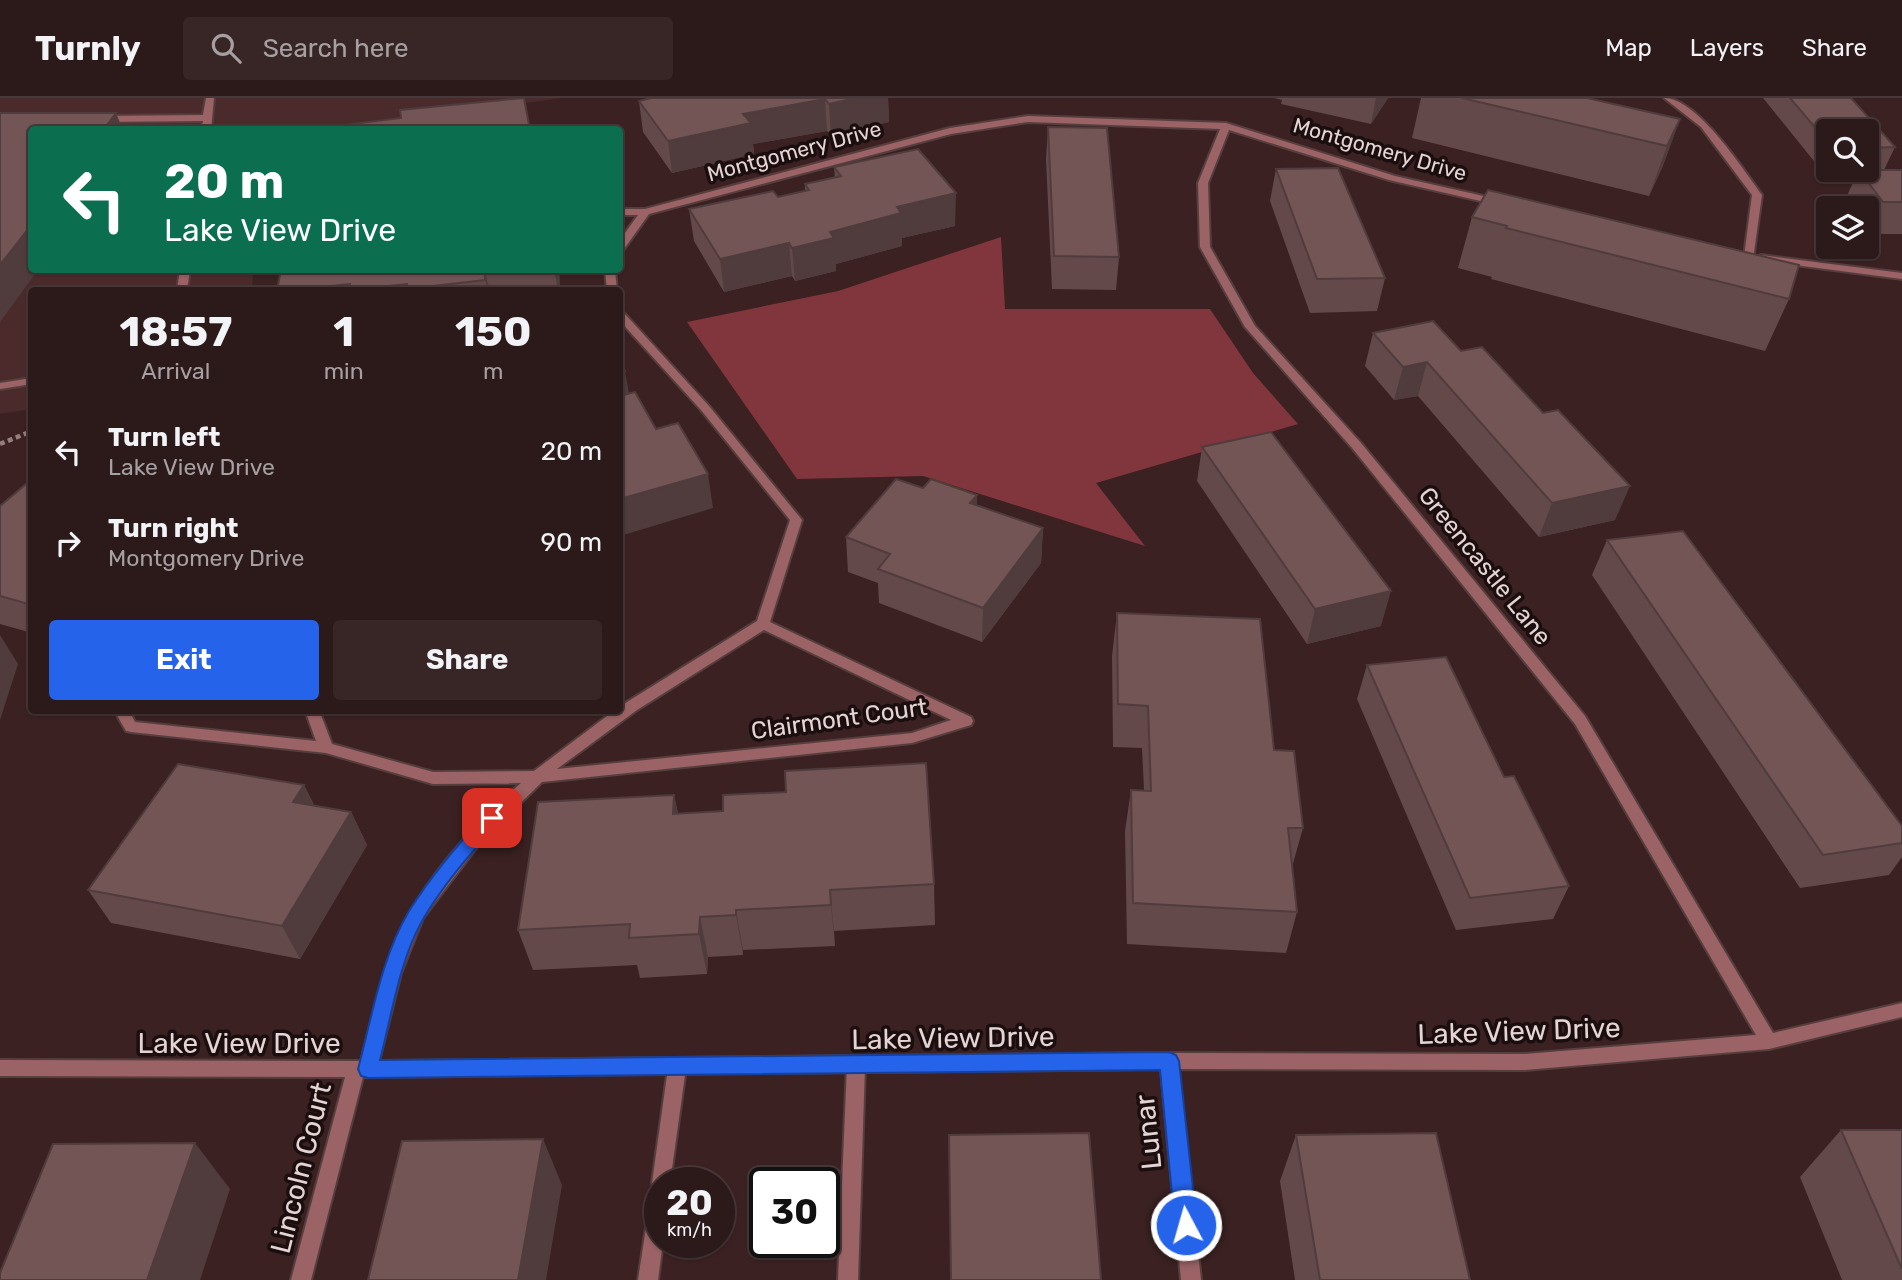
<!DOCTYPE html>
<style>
:root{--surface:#2c191a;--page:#382627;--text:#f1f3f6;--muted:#a6a0a2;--line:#483839;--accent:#2563eb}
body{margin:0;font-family:Rubik,sans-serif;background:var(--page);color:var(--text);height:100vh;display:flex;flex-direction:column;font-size:26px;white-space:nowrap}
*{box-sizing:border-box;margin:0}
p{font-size:23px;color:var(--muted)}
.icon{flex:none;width:38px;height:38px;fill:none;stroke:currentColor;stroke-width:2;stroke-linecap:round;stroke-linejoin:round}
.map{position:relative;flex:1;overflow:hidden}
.panel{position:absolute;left:28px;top:189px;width:595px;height:427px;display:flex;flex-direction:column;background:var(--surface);border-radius:7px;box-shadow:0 2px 5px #0004,0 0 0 2px var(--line)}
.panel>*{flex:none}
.hud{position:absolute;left:28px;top:28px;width:595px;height:147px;border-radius:7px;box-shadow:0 2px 5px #0004,0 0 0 2px var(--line);background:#0b6e4f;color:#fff;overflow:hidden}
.tools{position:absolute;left:1816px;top:21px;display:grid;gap:14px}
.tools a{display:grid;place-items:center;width:63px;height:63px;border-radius:7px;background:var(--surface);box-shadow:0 2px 5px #0004,0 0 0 2px var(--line);font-size:35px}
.speed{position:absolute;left:644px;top:1069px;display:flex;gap:14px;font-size:35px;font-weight:700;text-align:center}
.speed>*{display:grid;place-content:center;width:91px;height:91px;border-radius:50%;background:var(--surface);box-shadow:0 2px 5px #0004,0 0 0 2px var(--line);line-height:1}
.speed small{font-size:18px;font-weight:400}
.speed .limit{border:4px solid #111;border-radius:10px;background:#fff;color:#111}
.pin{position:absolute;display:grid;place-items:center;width:60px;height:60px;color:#fff;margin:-30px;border-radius:14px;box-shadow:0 4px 10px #0006}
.me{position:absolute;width:77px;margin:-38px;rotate:354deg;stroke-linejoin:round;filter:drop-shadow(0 0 5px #0008)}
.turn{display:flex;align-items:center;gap:24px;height:147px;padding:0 21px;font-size:32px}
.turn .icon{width:91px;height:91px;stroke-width:2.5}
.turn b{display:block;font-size:49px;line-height:60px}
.eta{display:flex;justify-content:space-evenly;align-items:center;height:119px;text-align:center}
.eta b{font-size:42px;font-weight:700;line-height:49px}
.button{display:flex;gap:14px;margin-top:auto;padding:14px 21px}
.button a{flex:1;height:80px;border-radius:7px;background:var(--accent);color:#fff;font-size:28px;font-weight:700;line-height:80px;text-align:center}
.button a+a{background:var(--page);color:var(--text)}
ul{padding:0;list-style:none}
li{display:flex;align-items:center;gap:21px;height:91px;padding:0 21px}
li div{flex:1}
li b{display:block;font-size:26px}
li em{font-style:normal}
header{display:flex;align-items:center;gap:42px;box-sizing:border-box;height:98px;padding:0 35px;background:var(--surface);border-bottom:2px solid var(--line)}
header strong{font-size:33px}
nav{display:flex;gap:38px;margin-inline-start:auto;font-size:24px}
.search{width:490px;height:63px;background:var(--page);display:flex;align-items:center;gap:18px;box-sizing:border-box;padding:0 24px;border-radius:7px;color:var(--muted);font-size:26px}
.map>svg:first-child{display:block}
.built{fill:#4b2a2c}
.green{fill:#81353c}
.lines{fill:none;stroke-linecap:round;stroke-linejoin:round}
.lane-casing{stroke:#563e3e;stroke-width:4}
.street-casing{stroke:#563e3e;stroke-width:4}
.path{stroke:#947e7f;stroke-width:4.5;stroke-dasharray:5 3.5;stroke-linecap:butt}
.lane{fill:#9c6366;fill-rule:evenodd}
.street{fill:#9c6366;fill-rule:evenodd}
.wall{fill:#63494a;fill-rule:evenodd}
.shaded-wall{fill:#503c3c}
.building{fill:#735556;stroke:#503c3c;stroke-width:2}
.route{fill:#2563eb;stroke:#184099;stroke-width:2}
.labels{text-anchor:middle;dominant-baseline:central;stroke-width:7;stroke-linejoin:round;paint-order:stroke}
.far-street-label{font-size:21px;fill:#e6d4d4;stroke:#1a0e0f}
.street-label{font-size:24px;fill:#e6d4d4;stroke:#1a0e0f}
.near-street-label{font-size:28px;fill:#e6d4d4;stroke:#1a0e0f}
</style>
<header>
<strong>Turnly</strong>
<div class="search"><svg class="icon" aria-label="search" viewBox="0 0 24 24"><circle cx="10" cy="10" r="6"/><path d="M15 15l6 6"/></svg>Search here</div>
<nav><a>Map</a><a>Layers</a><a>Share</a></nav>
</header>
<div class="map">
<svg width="1902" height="1182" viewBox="0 0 1902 1182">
<rect width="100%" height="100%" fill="#3b2122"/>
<path class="built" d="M0 0H562L326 32H32V172H253L252 192H32L31 311 0 316Z"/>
<path class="green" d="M1001 139 1005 211H1210L1253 275 1298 326 1096 385 1145 448 923 378 797 381 687 224 838 193Z"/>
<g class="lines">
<defs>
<g id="lane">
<path d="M206 0H214L211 32H201L203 23 100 24 95 21 100 18 203 17Z"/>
<path d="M180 172H190L187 192H177Z"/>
<path d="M32 280V286L0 291V285Z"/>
<path d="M856 959 862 962 865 967 858 1182H838L847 967 850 962Z"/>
<path d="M677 962 683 965 686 970 670 1085H660V1144H663L658 1182H638L651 1097 654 1091 652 1085 668 970 671 965Z"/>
</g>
<g id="street">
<path d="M1664 0C1697 0 1743 71 1762 97L1753 161H1745L1744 159 1752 97 1701 29Z"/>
<path d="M1028 18 1226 25 1395 78 1501 102 1503 104 1498 107 1389 82 1229 32 1208 85 1210 149 1255 228 1361 345 1585 618 1773 935 1902 905V919L1769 951 1525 972 1178 971 1201 1182H1181L1161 971 363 979 311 1182H291L345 979 0 978V962L361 963C372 922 381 879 398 839 423 782 474 726 521 685L433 686 326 655 131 634 126 633 114 612H129L135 624 316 643 305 612H319L332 646 433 674 534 673 615 612H620V609L627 604 757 523 790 422 701 312 620 223V214L624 215 709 308 802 422 770 524 971 619 973 623 971 627 912 645 542 684 480 745 423 820 401 875 379 963 1169 955 1525 956 1756 937 1575 626 1353 351 1245 229 1200 149 1198 85 1220 31 1028 24 951 36 649 116 624 151 620 152V142L638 117H620V111H645L950 30ZM764 532 951 622 912 635 557 671 637 612Z"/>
<path d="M1761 157 1902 175V181L1757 162 1756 160Z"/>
<path d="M605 172H615L617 192H607Z"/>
</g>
</defs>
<use href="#lane" class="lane-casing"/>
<use href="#street" class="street-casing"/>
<path class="path" d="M0 346 32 333"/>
<use href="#lane" class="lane"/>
<use href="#street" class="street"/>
</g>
<g class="wall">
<path d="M888 0 889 24 831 37 827 33 753 46 754 56 672 75 643 34 639 3Z"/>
<path d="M1274 0H1388L1371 26 1281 6 1282 2Z"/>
<path d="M1421 0H1587L1680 21 1662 70 1649 98 1412 40Z"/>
<path d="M1763 0H1851L1895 49 1884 72H1902V136H1867V110H1848L1844 104 1859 72 1822 73ZM1829 33H1867V72H1829Z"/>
<path d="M1048 29 1119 159 1116 192 1052 191 1046 61Z"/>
<path d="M834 69 955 128 902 140V148L836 166V173L795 183 792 178 724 194 694 143 689 111 778 99 805 93V86L835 80Z"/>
<path d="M1276 71 1385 180 1377 213 1310 215 1270 103Z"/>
<path d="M1472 119 1789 201 1765 253 1491 181 1492 179 1458 170Z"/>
<path d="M281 172H559L560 192H277Z"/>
<path d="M1373 235 1461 253 1543 315 1615 422 1539 439 1418 298 1394 302 1365 268Z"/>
<path d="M1202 349 1381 528 1307 546 1197 383Z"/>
<path d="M32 381V535L0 526V408Z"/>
<path d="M923 390 977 397V408L1043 430 1041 465 982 544 879 505 878 485 848 474 846 439Z"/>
<path d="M1607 442 1902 728V759L1889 777 1800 790 1592 477Z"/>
<path d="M1117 515 1274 652 1303 730 1292 769 1297 814 1286 855 1127 846 1125 733 1131 692H1144L1142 650 1113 649 1112 558Z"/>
<path d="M1367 567 1504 679 1569 788 1553 821 1456 832 1357 601Z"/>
<path d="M304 687 314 707 351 714 367 747 300 861 111 825 88 792Z"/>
<path d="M674 697 678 716 934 786 935 827 834 833 835 848 743 852V857L708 859 707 876 640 880 637 867 533 872 518 832Z"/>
<path d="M1841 1032H1902V1182H1842L1800 1079Z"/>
<path d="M1296 1037 1470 1182H1295L1280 1083Z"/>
</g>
<g class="shaded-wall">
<path d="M856 0H888L889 24 831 37 829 6Z"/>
<path d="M1376 0H1388L1371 26Z"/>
<path d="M825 1 827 33 753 46 754 56 672 75 668 43 743 16Z"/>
<path d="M116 15 123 32H103Z"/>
<path d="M1680 21 1662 70 1649 98 1667 48Z"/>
<path d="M956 95 955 128 902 140V148L836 166V173L795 183 792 150 830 134 897 109Z"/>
<path d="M32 126V172H38L0 224V167Z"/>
<path d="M789 145 792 178 724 194 720 161Z"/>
<path d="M554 172H559L560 192H558Z"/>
<path d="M485 175 490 192H488L485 182Z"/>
<path d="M1427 264 1418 298 1394 302 1403 269Z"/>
<path d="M625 273 631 307 620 310V274Z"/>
<path d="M708 376 713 410 620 438V401Z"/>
<path d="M1630 388 1615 422 1539 439 1552 405Z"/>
<path d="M977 397V431L970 405Z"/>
<path d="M1043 430 1041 465 982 544 983 510Z"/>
<path d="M1391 493 1381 528 1307 546 1315 511Z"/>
<path d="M0 537 18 566 0 622Z"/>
<path d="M304 687 320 721 293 704Z"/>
<path d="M674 697 683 738 673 716Z"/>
<path d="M351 714 367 747 300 861 282 828Z"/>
<path d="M830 792 834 833 835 848 831 807Z"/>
<path d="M736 812 743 852V857L736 817Z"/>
<path d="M700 819 708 859 707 876 699 836Z"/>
<path d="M543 1041 562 1087 546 1182H518Z"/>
<path d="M195 1045 230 1091 200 1182H147Z"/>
</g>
<g class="building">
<path d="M524 0 530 32H306L401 20 400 12Z"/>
<path d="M651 0H856L829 6 825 1 743 16 751 25 668 43 639 3Z"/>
<path d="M1462 0H1587L1680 21 1667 48Z"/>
<path d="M1790 0H1851L1895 49 1867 50V33H1829V46Z"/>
<path d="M0 15H116L103 32H32V126L0 167Z"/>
<path d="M1048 29 1107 30 1119 159 1054 158Z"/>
<path d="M918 51 956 95 897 109 901 115 830 134 834 140 792 150 789 145 720 161 689 111 773 93 778 99 809 92 805 86 841 78 834 69Z"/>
<path d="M1338 70 1385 180 1317 181 1276 71Z"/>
<path d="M1859 72H1902V104H1883Z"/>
<path d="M1488 92 1799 167 1789 201 1506 130 1507 128 1472 119Z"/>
<path d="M281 172H517L485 175V182L407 191V186L350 192V186L290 192H277Z"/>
<path d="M1433 223 1461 253 1482 249 1543 315 1558 312 1630 388 1552 405 1427 264 1403 269 1373 235Z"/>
<path d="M620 263 625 273 620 274Z"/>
<path d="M635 294 656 331 678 325 708 376 620 401V297V298Z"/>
<path d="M1271 334 1391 493 1315 511 1202 349Z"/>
<path d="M32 381V507L0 498V408Z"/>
<path d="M896 381 923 390 931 381 977 397 970 405 1043 430 983 510 878 471 890 456 846 439Z"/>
<path d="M1683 433 1902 728V745L1823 757 1607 442Z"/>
<path d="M1117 515 1260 521 1274 652 1294 653 1303 730H1288L1297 814 1133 805 1131 692 1151 693 1148 608 1118 606Z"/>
<path d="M1446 559 1504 679 1514 678 1569 788 1470 800 1367 567Z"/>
<path d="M926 665 934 786 830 792 831 807 736 812V817L700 819 699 836 629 840 630 826 518 832 538 704 674 697 673 716 723 713V697L786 694 785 673Z"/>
<path d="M178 666 304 687 293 704 351 714 282 828 88 792Z"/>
<path d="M1841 1032H1902V1171Z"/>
<path d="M1089 1035 1101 1182H951L949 1037Z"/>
<path d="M1436 1035 1470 1182H1320L1296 1037Z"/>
<path d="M543 1041 518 1182H368L402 1043Z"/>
<path d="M195 1045 147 1182H0V1175L53 1046Z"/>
</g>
<path class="route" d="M492 714 498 716 501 720 498 725C471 755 442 788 422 823 399 865 392 916 380 962L1169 954 1176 957 1179 963 1197 1127 1193 1135 1186 1138 1179 1135 1175 1127 1160 972 368 980 361 978 358 971C372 919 381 860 409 813 431 778 458 746 486 716Z"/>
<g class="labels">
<g class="far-street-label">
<text transform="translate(1380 51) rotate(16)">Montgomery Drive</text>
<text transform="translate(794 53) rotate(-15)">Montgomery Drive</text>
</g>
<g class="street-label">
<text transform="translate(1485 468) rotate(51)">Greencastle Lane</text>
<text transform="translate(839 621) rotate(-8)">Clairmont Court</text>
</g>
<g class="near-street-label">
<text transform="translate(1519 933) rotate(-2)">Lake View Drive</text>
<text transform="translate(953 940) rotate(-1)">Lake View Drive</text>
<text x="239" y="945">Lake View Drive</text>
<text transform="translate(1148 1034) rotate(-96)">Lunar</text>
<text transform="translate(301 1070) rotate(-76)">Lincoln Court</text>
</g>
</g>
</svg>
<div class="tools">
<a><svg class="icon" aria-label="search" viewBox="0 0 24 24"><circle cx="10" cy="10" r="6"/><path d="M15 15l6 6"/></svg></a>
<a><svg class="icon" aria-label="layers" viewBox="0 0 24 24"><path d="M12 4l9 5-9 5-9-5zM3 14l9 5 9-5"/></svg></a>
</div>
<div class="speed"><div>20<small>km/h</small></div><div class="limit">30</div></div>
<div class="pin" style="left:492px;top:720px;background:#d93025"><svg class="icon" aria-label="arrive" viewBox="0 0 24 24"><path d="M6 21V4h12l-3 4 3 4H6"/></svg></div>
<svg class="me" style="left:1186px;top:1127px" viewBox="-20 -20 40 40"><circle r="17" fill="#2563eb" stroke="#fff" stroke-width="3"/><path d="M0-11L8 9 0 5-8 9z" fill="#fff"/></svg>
<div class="hud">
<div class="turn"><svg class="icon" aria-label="left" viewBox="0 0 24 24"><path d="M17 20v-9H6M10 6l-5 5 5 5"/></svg><div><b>20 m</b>Lake View Drive</div></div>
</div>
<section class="panel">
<div class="eta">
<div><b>18:57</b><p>Arrival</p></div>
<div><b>1</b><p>min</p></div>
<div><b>150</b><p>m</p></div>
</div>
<ul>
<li><svg class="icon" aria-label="left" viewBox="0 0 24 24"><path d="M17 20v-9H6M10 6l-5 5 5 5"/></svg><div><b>Turn left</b><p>Lake View Drive</p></div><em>20 m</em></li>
<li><svg class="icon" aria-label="right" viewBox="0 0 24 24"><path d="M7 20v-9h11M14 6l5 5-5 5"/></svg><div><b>Turn right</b><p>Montgomery Drive</p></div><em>90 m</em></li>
</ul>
<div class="button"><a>Exit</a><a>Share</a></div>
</section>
</div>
